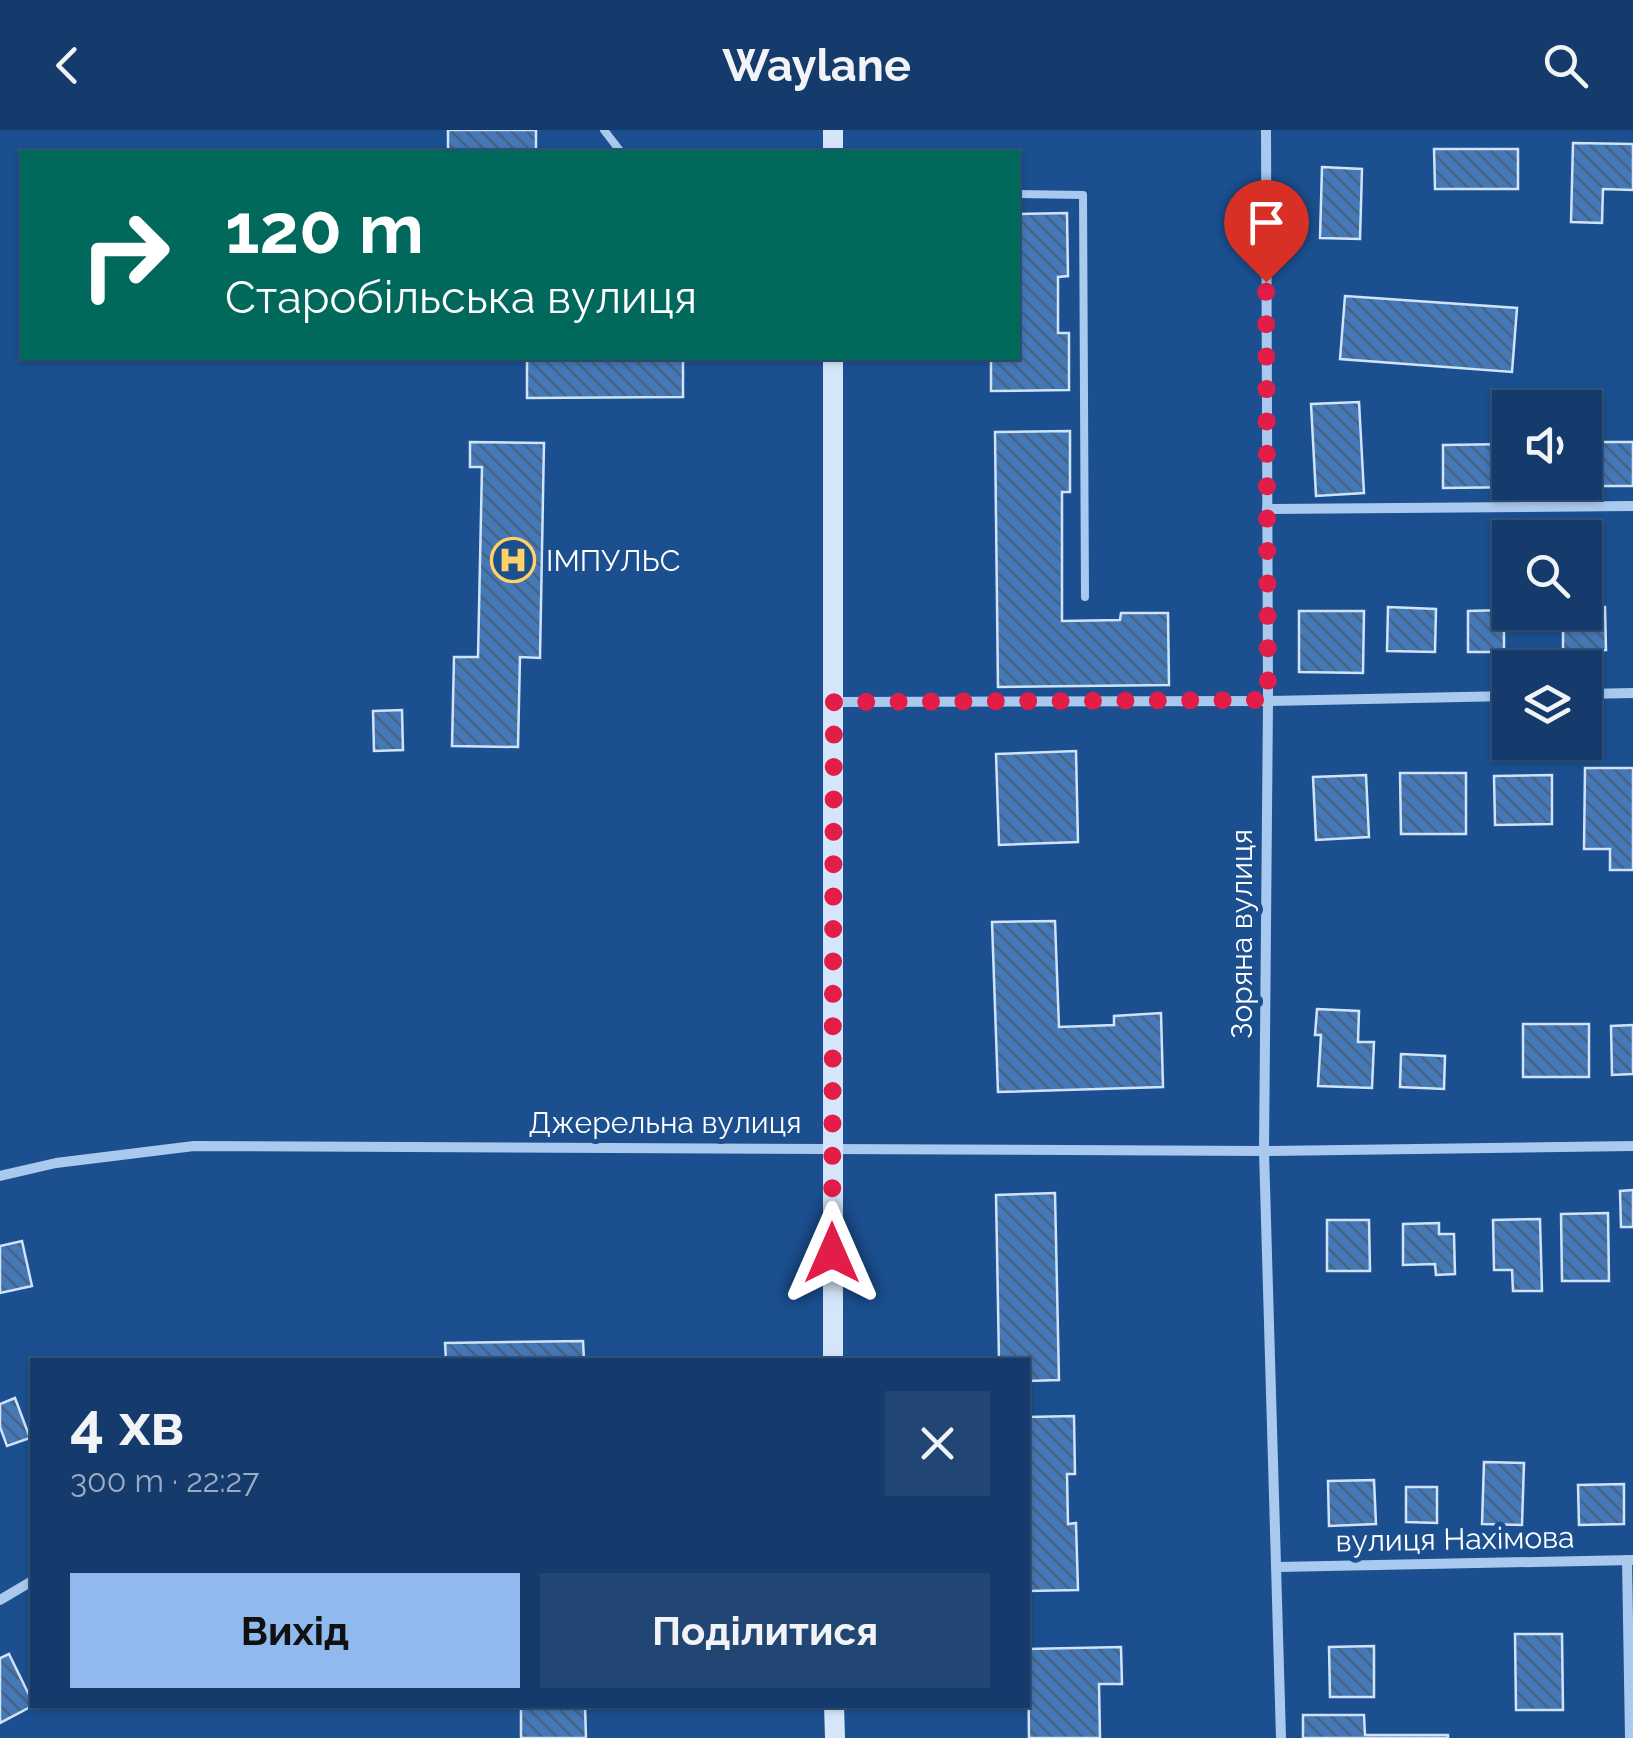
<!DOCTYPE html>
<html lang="uk">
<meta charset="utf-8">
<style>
:root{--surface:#143b6b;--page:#214673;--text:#f1f3f6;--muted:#9dadc1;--line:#33557e;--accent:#90b9f0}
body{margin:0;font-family:Raleway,sans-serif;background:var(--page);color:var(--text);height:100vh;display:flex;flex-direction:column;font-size:38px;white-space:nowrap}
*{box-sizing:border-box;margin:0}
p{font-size:32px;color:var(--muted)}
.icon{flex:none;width:55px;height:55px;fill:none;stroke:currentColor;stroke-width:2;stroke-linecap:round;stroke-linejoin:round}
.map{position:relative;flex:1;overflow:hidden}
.details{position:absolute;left:30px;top:1228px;width:1000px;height:350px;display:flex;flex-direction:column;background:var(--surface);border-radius:0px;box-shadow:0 2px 8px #0004,0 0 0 2px var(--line)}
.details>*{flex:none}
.hud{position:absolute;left:20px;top:20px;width:1000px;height:210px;border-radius:0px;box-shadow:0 2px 8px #0004,0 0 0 2px var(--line);background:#00695c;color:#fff;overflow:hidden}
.controls{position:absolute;left:1492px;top:260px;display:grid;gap:20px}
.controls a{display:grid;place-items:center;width:110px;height:110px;border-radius:0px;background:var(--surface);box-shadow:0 2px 8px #0004,0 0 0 2px var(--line);font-size:50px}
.pin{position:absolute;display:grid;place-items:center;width:85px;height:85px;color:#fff;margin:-102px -42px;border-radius:50% 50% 50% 0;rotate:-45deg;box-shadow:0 0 10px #0007}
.pin .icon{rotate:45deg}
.me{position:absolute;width:110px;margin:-55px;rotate:0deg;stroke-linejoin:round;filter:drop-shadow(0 0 8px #0008)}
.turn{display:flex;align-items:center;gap:35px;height:210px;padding:0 40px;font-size:45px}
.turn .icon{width:130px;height:130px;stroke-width:2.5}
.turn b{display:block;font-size:70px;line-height:85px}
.round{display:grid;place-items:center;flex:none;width:105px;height:105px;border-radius:0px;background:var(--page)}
.headline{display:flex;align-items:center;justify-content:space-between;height:170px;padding:0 40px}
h1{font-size:60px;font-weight:700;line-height:75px}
.action{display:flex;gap:20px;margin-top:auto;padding:20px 40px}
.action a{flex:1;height:115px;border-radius:0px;background:var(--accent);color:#111;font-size:40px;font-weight:700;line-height:115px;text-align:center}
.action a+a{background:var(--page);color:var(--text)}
header{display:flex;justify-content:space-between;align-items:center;height:130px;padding:0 40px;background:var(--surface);font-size:45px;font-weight:700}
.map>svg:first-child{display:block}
.building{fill:url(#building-back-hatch);stroke:#cfe3fa;stroke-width:2.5}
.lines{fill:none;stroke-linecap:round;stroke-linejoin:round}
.lane{stroke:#a9c9ee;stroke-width:8}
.street{stroke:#a9c9ee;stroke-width:10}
.secondary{stroke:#d6e6fa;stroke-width:20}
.route{stroke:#e11d48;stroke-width:18;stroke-dasharray:0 32.4}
.labels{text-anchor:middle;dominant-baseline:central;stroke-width:10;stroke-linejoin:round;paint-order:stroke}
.poi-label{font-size:30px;fill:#fff;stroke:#1b4f8f;text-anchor:start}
.street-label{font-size:30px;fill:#fff;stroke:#1b4f8f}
</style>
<header><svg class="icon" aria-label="back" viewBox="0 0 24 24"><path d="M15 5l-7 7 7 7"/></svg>Waylane<svg class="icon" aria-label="search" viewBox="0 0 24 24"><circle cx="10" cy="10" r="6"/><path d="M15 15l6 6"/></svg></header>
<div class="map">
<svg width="1633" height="1608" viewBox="0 0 1633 1608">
<defs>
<pattern id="building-back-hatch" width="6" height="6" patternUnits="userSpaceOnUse" patternTransform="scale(2.5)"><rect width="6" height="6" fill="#4478b7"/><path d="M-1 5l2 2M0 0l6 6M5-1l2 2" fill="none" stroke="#486282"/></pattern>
</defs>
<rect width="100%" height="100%" fill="#1b4f8f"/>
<g class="building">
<rect x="448" y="0" width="88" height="22"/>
<path d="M1573 13 1633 14V60L1603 59 1602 93 1571 92Z"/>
<path d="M1434 19H1518V59H1435Z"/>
<path d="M1322 37 1362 39 1360 109 1320 108Z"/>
<path d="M1067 83 1068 146 1058 147V203H1069V260L991 261V228H1018V84Z"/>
<path d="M1345 166 1517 178 1512 242 1340 229Z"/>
<path d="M537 228H683V267L527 268V230Z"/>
<path d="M1359 272 1364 363 1316 366 1311 274Z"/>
<path d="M1070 301V362H1062V491L1120 490 1121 483H1168L1169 555 998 557 995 302Z"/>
<path d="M470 312 544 313 540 528 520 527 518 617 452 616 454 527H478L482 337H470Z"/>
<path d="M1585 312H1633V356H1584Z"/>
<path d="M1510 314V352H1526V357L1443 358V315Z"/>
<path d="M1388 477 1436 479 1435 522 1387 521Z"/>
<path d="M1605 477 1606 520 1563 521V482H1585V478Z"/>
<path d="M1504 480V522H1468V481Z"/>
<path d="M1299 481H1364L1363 543 1299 542Z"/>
<path d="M402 580 403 620 374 621 373 581Z"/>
<path d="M1076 621 1078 712 999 715 996 624Z"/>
<path d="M1585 638H1633V740H1610V719H1584Z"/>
<path d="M1400 643H1466V704H1401Z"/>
<path d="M1366 645 1369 707 1316 710 1313 647Z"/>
<path d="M1552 645V694L1495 695 1494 646Z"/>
<path d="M1055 791 1059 897 1114 895V886L1161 883 1163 957 998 962 992 792Z"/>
<path d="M1317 879 1359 881 1358 912H1374L1372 958 1318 956 1321 905H1315Z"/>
<rect x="1523" y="894" width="66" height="53"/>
<path d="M1633 895V944L1612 945 1611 896Z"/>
<path d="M1401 924 1445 926 1444 959 1400 957Z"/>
<path d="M1633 1060V1097H1621L1620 1061Z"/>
<path d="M1055 1063 1059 1250 1028 1251V1230H999L996 1065Z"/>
<path d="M1608 1083 1609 1151H1562L1561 1084Z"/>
<path d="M1540 1089 1542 1161H1513L1512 1140H1494L1493 1090Z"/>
<path d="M1327 1090H1369L1370 1141H1327Z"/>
<path d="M1439 1093V1104H1454L1455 1144 1436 1145 1435 1134 1403 1135V1094Z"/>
<path d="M22 1111 32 1156 0 1163V1116Z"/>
<path d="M583 1211 584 1230H446L445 1213Z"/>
<path d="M15 1268 30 1308 7 1316 0 1297V1274Z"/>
<path d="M1074 1286 1075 1344H1067L1068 1394 1076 1393 1078 1460 1028 1461V1287Z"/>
<path d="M1484 1332 1524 1333 1522 1395 1482 1394Z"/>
<path d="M1374 1350 1376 1394 1329 1396 1328 1351Z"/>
<path d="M1624 1354V1394L1579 1395 1578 1355Z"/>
<path d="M1406 1357H1437V1393L1406 1392Z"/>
<path d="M1515 1504H1562L1563 1580H1516Z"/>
<path d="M1374 1516V1567H1330L1329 1517Z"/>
<path d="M1121 1517 1122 1554H1099L1100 1608H1029L1028 1519Z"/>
<path d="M9 1524 34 1575 0 1593V1528Z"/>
<path d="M521 1575H585L586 1608H521Z"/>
<path d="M1303 1585H1364L1365 1605H1448V1608H1303Z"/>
</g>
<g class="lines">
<g class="lane">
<path d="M604 0 621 22"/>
<path d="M1018 64 1083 65 1085 467"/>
</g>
<g class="street">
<path d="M1266 0 1268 571 1264 1021 1281 1608"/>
<path d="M1267 379 1633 376"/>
<path d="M1585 564 1633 563"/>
<path d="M834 572 1268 571 1510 566"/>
<path d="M0 1046 56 1033 194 1016 1264 1021 1633 1016"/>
<path d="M1627 1430 1630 1608"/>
<path d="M1278 1437 1633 1430"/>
<path d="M0 1470 32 1451"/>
</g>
<g class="secondary">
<path d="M833 22V0"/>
<path d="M833 1230V228"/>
<path d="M834 1575 835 1608"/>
</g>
</g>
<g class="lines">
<path class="route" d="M832 1123 834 572 1268 570 1266 152"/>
</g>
<defs>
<symbol id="hospital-ring" viewBox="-11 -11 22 22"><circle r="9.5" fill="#1b4f8f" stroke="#ffd166" stroke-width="1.5"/><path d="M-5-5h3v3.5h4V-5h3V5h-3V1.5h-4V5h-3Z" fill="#ffd166"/></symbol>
</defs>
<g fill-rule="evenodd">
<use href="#hospital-ring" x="488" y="405" width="50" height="50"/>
</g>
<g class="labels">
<g class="poi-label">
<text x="546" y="430">ІМПУЛЬС</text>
</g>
<g class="street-label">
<text transform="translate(1241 804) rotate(-90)">Зоряна вулиця</text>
<text x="665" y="992">Джерельна вулиця</text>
<text transform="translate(1455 1409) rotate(-1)">вулиця Нахімова</text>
</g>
</g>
</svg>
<div class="controls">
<a><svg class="icon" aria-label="sound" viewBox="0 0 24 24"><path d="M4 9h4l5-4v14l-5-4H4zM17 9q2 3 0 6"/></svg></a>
<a><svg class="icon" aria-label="search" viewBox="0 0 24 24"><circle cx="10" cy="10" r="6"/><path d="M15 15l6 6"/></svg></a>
<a><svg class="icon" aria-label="layers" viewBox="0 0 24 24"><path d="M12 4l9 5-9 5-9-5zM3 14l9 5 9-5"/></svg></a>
</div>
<div class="pin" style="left:1266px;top:152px;background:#d93025"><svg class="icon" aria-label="arrive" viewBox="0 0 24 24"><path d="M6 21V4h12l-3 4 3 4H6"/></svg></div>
<svg class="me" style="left:832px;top:1123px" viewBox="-20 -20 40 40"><path d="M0-17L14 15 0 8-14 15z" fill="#e11d48" stroke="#fff" stroke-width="4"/></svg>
<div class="hud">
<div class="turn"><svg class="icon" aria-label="right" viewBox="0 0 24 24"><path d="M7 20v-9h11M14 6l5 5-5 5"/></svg><div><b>120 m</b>Старобільська вулиця</div></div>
</div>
<section class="details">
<div class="headline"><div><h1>4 хв</h1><p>300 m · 22:27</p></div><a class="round"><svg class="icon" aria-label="close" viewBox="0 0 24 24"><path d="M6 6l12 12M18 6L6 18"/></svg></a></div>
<div class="action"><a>Вихід</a><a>Поділитися</a></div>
</section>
</div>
